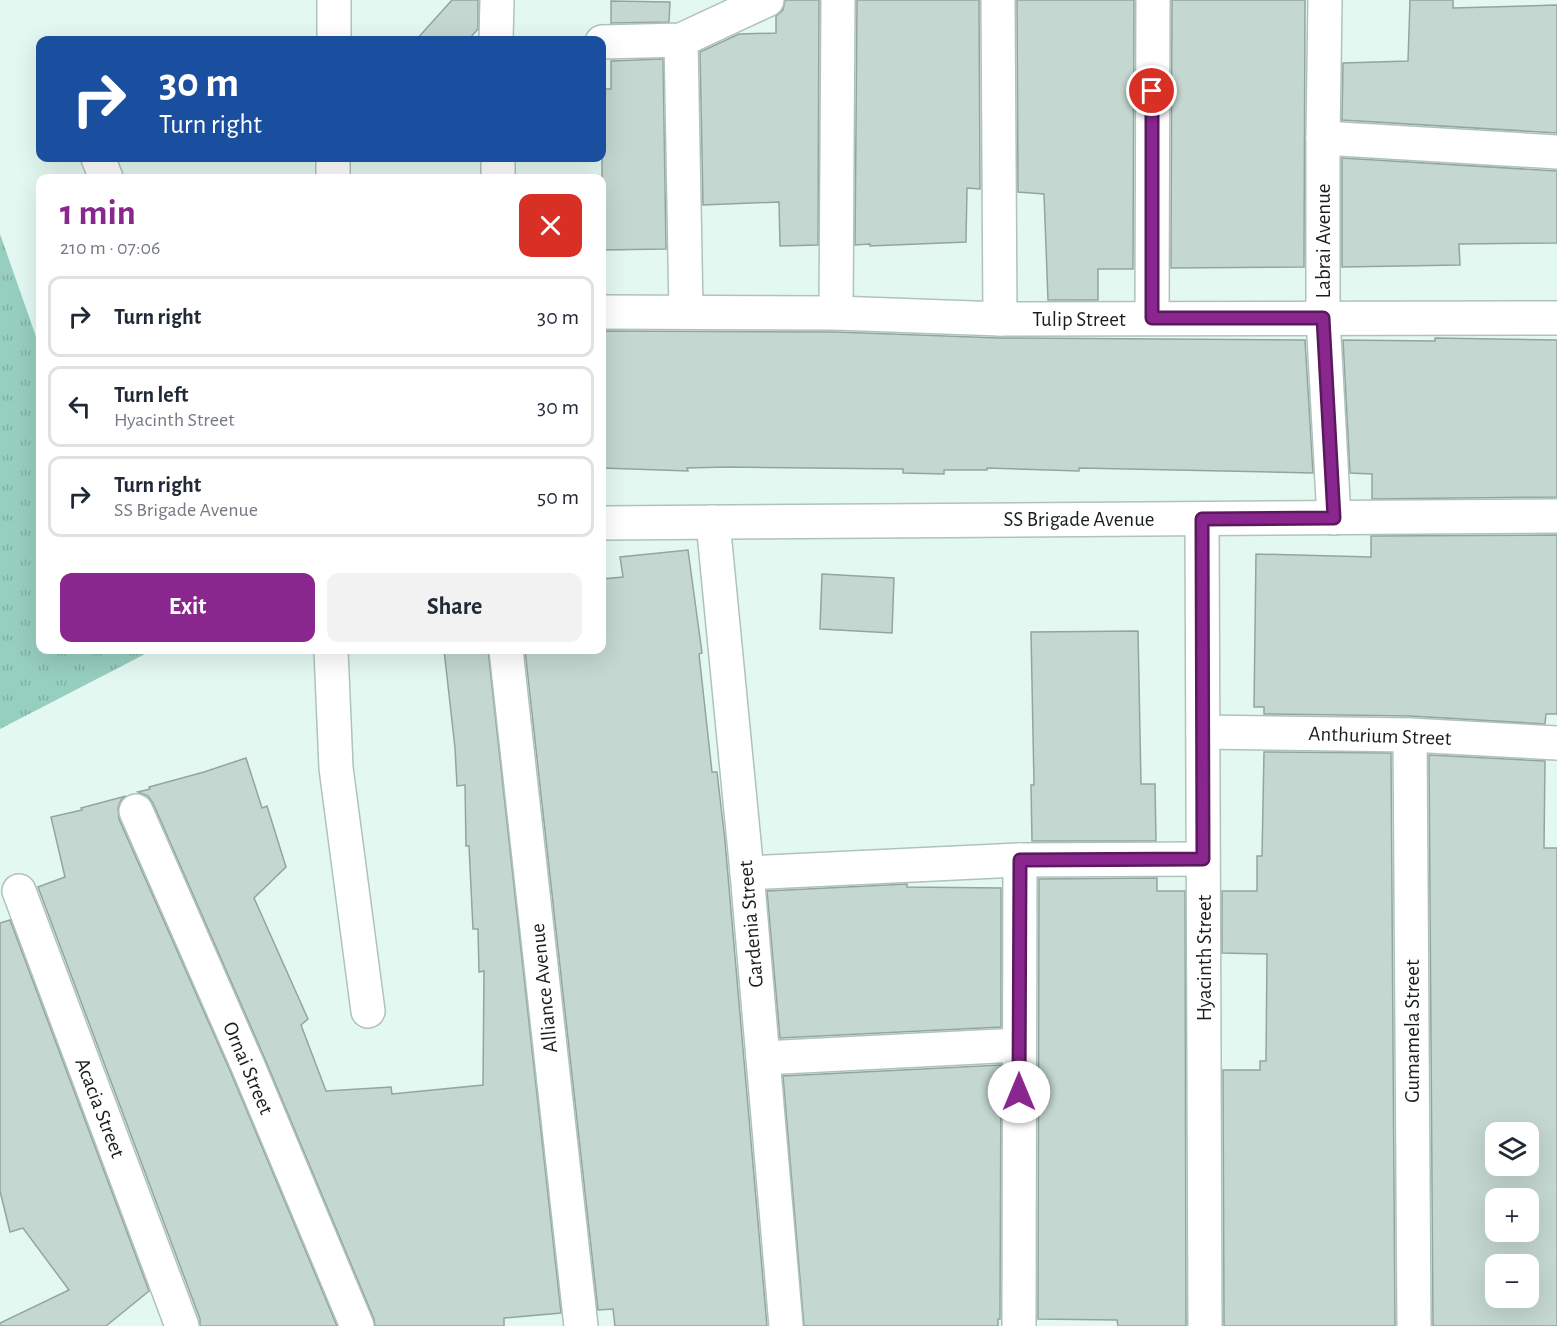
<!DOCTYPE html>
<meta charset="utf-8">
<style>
:root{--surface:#fff;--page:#f2f2f3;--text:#1f2937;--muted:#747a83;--line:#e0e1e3;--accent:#8a278f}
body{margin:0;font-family:"Alegreya Sans",sans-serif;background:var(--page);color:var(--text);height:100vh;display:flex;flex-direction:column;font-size:22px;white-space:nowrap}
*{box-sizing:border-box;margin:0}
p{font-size:20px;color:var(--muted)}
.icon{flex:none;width:33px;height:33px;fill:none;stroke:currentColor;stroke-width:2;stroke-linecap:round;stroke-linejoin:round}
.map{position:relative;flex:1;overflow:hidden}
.details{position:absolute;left:36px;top:174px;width:570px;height:480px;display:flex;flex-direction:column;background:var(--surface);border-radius:12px;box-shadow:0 6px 24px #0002}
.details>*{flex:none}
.top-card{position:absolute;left:36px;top:36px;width:570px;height:126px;border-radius:12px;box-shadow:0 6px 24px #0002;background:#1a4fa0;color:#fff;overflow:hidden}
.fabs{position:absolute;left:1485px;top:1122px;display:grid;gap:12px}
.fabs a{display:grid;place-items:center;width:54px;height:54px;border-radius:12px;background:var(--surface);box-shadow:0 6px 24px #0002;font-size:30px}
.pin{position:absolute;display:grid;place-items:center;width:51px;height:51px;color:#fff;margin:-26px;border:3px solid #fff;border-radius:50%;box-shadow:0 2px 6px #0007}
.me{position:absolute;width:66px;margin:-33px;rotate:0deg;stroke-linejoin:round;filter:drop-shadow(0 0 4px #0008)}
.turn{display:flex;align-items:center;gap:21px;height:126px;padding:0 24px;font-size:27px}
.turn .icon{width:78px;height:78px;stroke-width:2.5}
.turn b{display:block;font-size:42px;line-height:51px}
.round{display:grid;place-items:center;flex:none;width:63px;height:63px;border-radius:12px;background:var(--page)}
.summary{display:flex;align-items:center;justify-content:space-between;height:102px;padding:0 24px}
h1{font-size:36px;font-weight:700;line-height:45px;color:var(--accent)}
.action{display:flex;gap:12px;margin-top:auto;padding:12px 24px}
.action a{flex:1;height:69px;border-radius:12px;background:var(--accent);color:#fff;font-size:24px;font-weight:700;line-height:69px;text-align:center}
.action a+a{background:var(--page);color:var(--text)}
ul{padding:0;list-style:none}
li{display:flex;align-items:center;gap:18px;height:81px;margin:0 12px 9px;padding:0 12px;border:3px solid var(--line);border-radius:12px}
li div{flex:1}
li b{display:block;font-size:22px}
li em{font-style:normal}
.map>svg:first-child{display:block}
.grass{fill:url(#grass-tufts)}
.building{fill:#c4d7d1;stroke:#93a5a0;stroke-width:1.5;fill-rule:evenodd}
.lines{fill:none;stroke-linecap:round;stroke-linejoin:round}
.street-casing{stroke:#afc2bc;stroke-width:36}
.street{stroke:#fff;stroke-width:33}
.route-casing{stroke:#5a195d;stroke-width:15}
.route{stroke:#8a278f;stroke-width:10}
.labels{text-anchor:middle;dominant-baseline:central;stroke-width:6;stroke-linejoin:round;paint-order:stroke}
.street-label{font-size:21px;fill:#181f1d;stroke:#fff}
</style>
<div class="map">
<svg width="1557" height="1326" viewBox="0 0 1557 1326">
<defs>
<pattern id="grass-tufts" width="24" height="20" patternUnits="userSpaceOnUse" patternTransform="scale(1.5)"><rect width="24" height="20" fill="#96cebf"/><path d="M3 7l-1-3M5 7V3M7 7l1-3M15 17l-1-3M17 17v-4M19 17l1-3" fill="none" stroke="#81b0a4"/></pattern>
</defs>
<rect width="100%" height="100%" fill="#e4f8f2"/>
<path class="grass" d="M0 234 40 348V650H148L149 652 0 729Z"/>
<g class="building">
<path d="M452 0H478V29L468 40H416Z"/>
<path d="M785 0H819L818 245 780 246 779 202 703 205 700 52 739 34 776 33V16L783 10Z"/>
<path d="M857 0H979L980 189 967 188 966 242 870 246V244L855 245Z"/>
<path d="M1017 0H1134L1133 269H1098V300H1048L1044 194 1018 192Z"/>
<path d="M1172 0H1305L1304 267 1171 268Z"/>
<path d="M1410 0H1453V8L1557 5V133L1342 120 1343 63 1408 61Z"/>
<path d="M611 1 670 2 669 22 611 23Z"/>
<path d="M663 59 666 249 602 250V89H611V61Z"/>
<path d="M1342 158 1557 171V243L1459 244 1460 265 1342 267Z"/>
<path d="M602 331 836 332 1000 338 1305 340 1313 473 1079 468V471L987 468V470H944V474L903 473V469L729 467 687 468 688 471 602 468Z"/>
<path d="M1435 338 1557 340V497L1372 499V474L1350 473 1343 340 1435 341Z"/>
<path d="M1557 535V714H1546L1545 724 1410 716 1264 714V707H1254L1256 554 1371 557V536Z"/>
<path d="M688 550 702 653 699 654 712 772H717L725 841 767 1326H615L613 1309 598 1310 525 650H602V579L623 577 620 557Z"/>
<path d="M822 574 894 578 892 633 820 629Z"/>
<path d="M1138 631 1141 784H1155L1156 841H1032L1031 785H1034L1031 632Z"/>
<path d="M444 650H488L561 1313 504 1318V1326H375L374 1319 265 1059 153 803 148 796 138 792 150 789 149 787 204 772 246 758 262 808 267 806 286 867 254 898 308 1019 301 1025 326 1091 391 1087 392 1094 483 1085 484 971 479 972 478 929H473L469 846H466L465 785 457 786 455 748Z"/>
<path d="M1264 752 1391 753 1395 1326H1224L1223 1070H1260V1061H1266L1267 954 1222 953V891H1257V856H1262Z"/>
<path d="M1429 755 1545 761 1544 848H1557V1326H1433ZM1496 1132H1528V1166H1496ZM1496 1198H1528V1232H1496ZM1496 1264H1528V1298H1496Z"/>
<path d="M126 796 121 800 118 808 119 819 231 1073 337 1326H200V1319L38 887 65 877 51 817 82 810 81 808Z"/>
<path d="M1157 878V891H1185L1186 1326H1118L1117 1320 1038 1319 1039 879Z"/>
<path d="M907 884V887L1001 888V1027L780 1038 767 891Z"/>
<path d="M10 920 149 1291 106 1326H0V1323L69 1290 23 1228 10 1232 0 1191V923Z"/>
<path d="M1001 1065 1000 1319H998V1326H804L783 1076Z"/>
</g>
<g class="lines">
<defs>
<g id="street">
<path d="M998 0 1000 319"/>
<path d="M1325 0 1323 138V318L1334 518"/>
<path d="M334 40V0"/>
<path d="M496 40 497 0"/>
<path d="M681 40 686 312"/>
<path d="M602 42 681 40 767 0"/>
<path d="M1323 138 1557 152"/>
<path d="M98 158 106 178"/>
<path d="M498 158V178"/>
<path d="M333 178V158"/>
<path d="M602 312 836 313 1000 319 1557 318"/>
<path d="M836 313 838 0"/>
<path d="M1152 318 1153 0"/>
<path d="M1202 519 1205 1326"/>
<path d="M713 522 747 873 786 1326"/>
<path d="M602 523 1557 516"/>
<path d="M331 650 336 768 368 1011"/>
<path d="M506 650 581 1326"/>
<path d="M1203 732 1410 735 1557 743"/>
<path d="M1410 735 1414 1326"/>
<path d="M136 811 248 1066 357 1326"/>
<path d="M747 873 1020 860 1203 859"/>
<path d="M19 891 182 1326"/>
<path d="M763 1058 1019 1045"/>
<path d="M1019 1326 1020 860"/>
</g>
</defs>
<use href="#street" class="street-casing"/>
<use href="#street" class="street"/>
</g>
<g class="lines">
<defs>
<path id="route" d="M1019 1092 1020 860 1203 859 1202 519 1334 518 1323 318H1152V91"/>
</defs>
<use href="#route" class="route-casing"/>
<use href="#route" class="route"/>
</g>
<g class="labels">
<g class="street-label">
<text transform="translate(1323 241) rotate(-90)">Labrai Avenue</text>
<text x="1079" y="319">Tulip Street</text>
<text x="1079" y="519">SS Brigade Avenue</text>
<text transform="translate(1380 736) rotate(2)">Anthurium Street</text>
<text transform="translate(751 924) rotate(-95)">Gardenia Street</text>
<text transform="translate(1204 958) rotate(-90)">Hyacinth Street</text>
<text transform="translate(544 988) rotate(-96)">Alliance Avenue</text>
<text transform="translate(1412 1031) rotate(-90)">Gumamela Street</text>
<text transform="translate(248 1068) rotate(67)">Ornai Street</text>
<text transform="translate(100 1108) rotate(69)">Acacia Street</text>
</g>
</g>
</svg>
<div class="fabs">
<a><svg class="icon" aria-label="layers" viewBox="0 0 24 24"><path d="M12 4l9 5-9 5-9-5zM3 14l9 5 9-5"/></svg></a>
<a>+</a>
<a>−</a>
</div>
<div class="pin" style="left:1152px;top:91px;background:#d93025"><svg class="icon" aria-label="arrive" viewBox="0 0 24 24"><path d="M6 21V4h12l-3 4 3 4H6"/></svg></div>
<svg class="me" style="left:1019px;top:1092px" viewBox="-20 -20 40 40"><circle r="19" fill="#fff"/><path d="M0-13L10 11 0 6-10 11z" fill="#8a278f"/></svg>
<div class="top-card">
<div class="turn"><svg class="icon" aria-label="right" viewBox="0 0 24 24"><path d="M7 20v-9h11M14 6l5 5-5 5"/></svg><div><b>30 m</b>Turn right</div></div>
</div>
<section class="details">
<div class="summary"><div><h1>1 min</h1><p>210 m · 07:06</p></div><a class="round" style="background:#d93025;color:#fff"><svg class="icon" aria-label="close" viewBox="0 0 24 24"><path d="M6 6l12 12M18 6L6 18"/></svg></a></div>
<ul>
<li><svg class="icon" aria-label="right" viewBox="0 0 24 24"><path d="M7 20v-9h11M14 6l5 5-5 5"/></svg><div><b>Turn right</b></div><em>30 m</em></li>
<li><svg class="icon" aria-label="left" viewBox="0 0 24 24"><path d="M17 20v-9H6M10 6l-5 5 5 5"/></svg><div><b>Turn left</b><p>Hyacinth Street</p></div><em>30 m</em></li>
<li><svg class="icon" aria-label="right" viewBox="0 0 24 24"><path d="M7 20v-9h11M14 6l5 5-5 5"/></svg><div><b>Turn right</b><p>SS Brigade Avenue</p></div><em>50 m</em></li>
</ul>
<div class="action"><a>Exit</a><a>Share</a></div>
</section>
</div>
